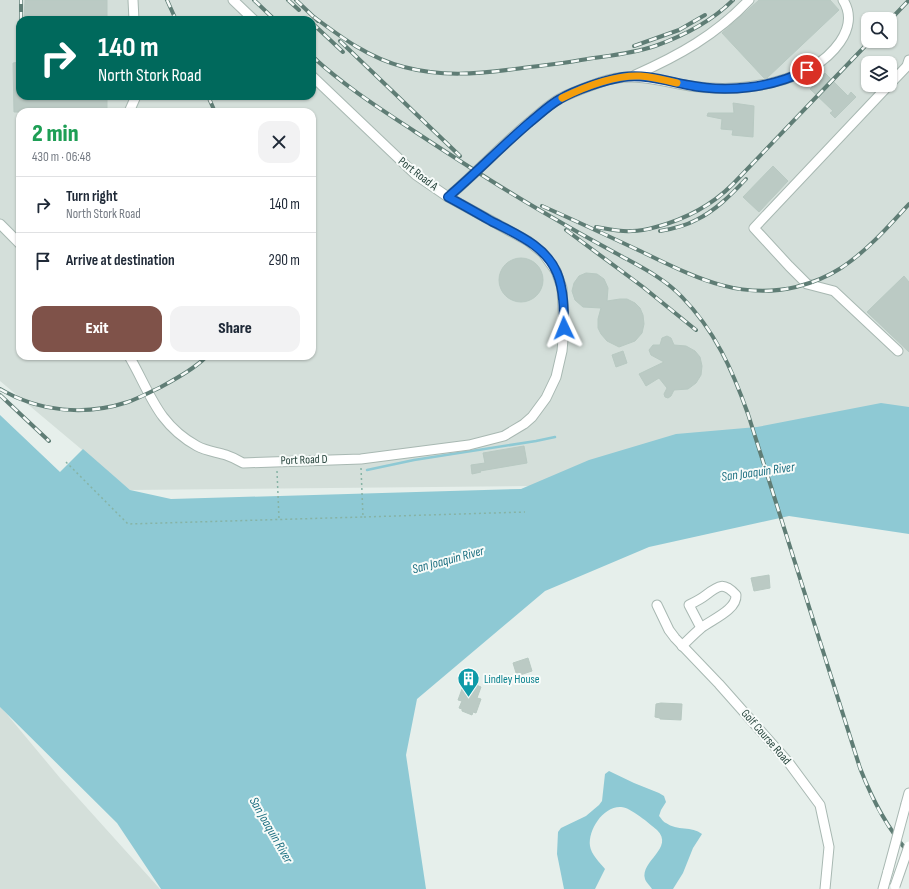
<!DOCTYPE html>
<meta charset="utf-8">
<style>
:root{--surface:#fff;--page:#f2f2f3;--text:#1f2937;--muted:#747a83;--line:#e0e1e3;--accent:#7f5249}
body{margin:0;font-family:"Sofia Sans Condensed",sans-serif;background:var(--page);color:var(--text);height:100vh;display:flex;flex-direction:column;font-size:15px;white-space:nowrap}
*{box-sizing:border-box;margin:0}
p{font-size:13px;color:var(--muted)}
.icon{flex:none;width:22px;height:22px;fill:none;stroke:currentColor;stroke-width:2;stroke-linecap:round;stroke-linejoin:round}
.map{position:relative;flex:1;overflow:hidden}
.drawer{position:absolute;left:16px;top:108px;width:300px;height:252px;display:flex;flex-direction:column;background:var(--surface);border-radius:12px;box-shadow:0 1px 3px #0004}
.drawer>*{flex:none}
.banner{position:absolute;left:16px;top:16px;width:300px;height:84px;border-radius:12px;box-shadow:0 1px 3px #0004;background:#00695c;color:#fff;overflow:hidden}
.buttons{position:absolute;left:861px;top:12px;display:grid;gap:8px}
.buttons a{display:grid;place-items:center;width:36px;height:36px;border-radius:8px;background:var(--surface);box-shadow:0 1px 3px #0004;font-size:20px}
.pin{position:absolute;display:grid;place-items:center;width:34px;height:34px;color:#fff;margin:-17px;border:2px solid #fff;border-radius:50%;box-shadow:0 1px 4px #0007}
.me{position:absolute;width:44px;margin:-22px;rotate:358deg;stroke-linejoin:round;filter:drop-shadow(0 0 3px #0008)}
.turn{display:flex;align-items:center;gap:14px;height:84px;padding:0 16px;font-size:18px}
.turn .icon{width:52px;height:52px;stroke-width:2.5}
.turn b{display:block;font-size:28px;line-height:34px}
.round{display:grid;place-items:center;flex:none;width:42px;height:42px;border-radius:12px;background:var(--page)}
.summary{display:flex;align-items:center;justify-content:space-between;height:68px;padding:0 16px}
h1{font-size:24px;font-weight:800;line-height:30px;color:#1e9e55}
.cta{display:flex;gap:8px;margin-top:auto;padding:8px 16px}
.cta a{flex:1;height:46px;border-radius:12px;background:var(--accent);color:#fff;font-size:16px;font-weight:800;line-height:46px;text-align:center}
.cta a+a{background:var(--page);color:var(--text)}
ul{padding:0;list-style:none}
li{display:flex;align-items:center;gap:12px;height:56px;padding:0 16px;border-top:1px solid var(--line)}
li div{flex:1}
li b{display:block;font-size:15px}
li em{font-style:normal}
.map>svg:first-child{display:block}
.built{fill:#d4dfda;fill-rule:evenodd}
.water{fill:#8ec9d4}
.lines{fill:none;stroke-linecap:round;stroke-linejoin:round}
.stream{stroke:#8ec9d4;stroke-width:2.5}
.building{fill:#bbcac4;stroke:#b8c9c2}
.minor-casing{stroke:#a8b8b2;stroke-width:11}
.path{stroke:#86b3a5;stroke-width:1.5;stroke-dasharray:2 3;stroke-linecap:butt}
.minor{stroke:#fff;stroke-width:9}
.rail-casing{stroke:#5f7d75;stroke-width:4}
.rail{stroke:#f7fbf9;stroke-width:2.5;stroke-dasharray:8;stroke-linecap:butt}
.minor-bridge-casing{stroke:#a8b8b2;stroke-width:11;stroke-linecap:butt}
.minor-bridge{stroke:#fff;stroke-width:9}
.route-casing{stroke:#114b97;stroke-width:10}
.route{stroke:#1a73e8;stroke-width:7}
.slow{stroke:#f59e0b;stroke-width:7}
.labels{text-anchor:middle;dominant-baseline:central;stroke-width:4;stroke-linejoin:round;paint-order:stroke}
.street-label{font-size:12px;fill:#24423a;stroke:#f7fbf9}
.culture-label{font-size:12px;fill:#0d838f;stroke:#f7fbf9;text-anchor:start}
.water-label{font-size:13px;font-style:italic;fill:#1c6f80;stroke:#f7fbf9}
</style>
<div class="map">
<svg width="909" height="889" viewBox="0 0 909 889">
<rect width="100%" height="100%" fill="#e6efeb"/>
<g class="built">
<path d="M0 0H909V418L694 460 529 486 130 490 0 381ZM868 19H890V41H868ZM20 20H312V96H20ZM868 63H890V85H868ZM20 112H312V356H20Z"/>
<path d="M0 706 60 778 160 889H0Z"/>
</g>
<g class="water">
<path d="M881 403 909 407V534L789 516 649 547 545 591 417 699 406 755 426 889H161L117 823 0 707V415L60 472 83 449 130 490 171 499 521 489 589 460 676 434 757 427Z"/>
<path d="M609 771 634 783 659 793 664 796 666 802 661 810 659 816C661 818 663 822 666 823 677 831 692 826 702 834L693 848 683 873 673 889H652C650 886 646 882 645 879 640 861 675 848 657 830 650 824 630 807 621 807 603 806 588 830 590 846 591 854 600 863 605 869L595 889H564L557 854 558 832 561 828 586 816 599 805 602 801 605 774Z"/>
</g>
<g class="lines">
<path class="stream" d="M367 470 414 460 536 441 555 437"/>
</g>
<g class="building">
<path d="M25 0H107V20H24Z"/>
<path d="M759 0H830L839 10 767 78H764L722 33Z"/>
<path d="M20 62V96H107V112H14L13 63Z"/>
<path d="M825 73 848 96 851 92 856 97 835 118 830 113 833 111 810 89Z"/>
<path d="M733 103 754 106 753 137 732 135 733 130 721 129 722 119 707 116 708 113H734Z"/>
<path d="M773 166 788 181 759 212 743 197Z"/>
<circle cx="521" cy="280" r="22"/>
<path d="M586 273 597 274 604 279 608 288 607 301 620 299H627L635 303 640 308 643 315 644 324 642 333 635 341 619 347 607 341 601 334 598 328V319L601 308 583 307 575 300 572 291 574 283 579 276Z"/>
<path d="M904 276 909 282V352L867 312Z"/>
<path d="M667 336 671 338 674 345 686 346 695 351 700 357 702 366 701 375 696 383 688 389 674 390 671 396 668 398 665 397 664 394 667 388 659 378 646 386 639 374 664 362 651 355 649 350 653 345H660L662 338Z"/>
<path d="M623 351 627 363 616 367 612 355Z"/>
<path d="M524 446 527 463 480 471 481 472 472 474 471 465 485 463 483 453Z"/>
<path d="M769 575 770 588 754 591 751 578Z"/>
<path d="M528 658 532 671 517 676 513 663Z"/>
<path d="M469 682 481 687 477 698 481 699 476 713 473 712 472 715 462 711V709L459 708 462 701 458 700 462 689 467 690Z"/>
<path d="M661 703 682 704 681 720 660 719V718L655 717 656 704Z"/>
</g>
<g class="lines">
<defs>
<g id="minor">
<path d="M133 0 134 20"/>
<path d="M233 0 254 20"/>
<path d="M635 75C678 56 716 35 749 0"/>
<path d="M890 84 907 66 909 60"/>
<path d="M889 85 754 228 789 266 807 284 834 291 898 351"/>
<path d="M129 112 136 96"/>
<path d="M448 197C475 174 499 148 526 125 537 116 547 106 559 99 572 92 587 87 601 82 633 71 659 81 690 86 738 93 810 85 840 42 849 29 852 14 843 0"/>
<path d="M0 224 20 244"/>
<path d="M129 356C150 392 157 424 197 446 206 451 217 452 226 455 232 457 238 460 243 463L361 459 469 445 504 436 524 424 532 417 546 398 556 377 562 351 564 328 562 288 556 271 543 253 528 241 448 197 416 175 312 76"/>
<path d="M657 605 669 630 675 638 719 684 789 763 820 805 829 847 825 889"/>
<path d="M682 646C688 640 694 634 701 628 711 620 737 610 736 595 724 582 719 585 706 595 701 599 695 602 689 605L701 628"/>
<path d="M906 804 909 793"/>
<path d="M883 889 888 871"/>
</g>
</defs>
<use href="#minor" class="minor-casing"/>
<g class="path">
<path d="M66 462 128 524 363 517"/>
<path d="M361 468 363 517 525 512"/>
<path d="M277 471 279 519"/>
</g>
<use href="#minor" class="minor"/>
<defs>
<g id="rail">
<path d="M167 0 176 20"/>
<path d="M254 0 275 20"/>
<path d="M288 0 299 10"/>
<path d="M296 0 318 21"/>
<path d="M314 17C342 38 369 58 404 67 442 77 476 74 515 69 537 66 559 64 581 60 606 56 631 54 655 46 683 36 712 21 733 0"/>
<path d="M21 20V0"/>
<path d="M890 20 909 0"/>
<path d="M312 23 343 52"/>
<path d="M340 41 460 156"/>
<path d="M634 46 679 30 705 15"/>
<path d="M312 56C343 85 379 108 414 131 461 162 507 192 555 219 577 232 599 244 621 256 643 268 665 279 682 297 715 331 732 369 748 414L860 768C872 799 886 827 909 853"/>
<path d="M208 96 215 112"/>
<path d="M542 206C574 220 606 235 638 250 691 275 736 301 796 287 812 283 827 277 841 268 867 251 888 227 909 204"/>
<path d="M596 227C608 229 620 232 632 231 640 231 649 229 656 227 686 219 711 206 733 184L870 41"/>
<path d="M566 230 643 287 696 330"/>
<path d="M660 231C672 229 685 226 696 220 715 211 731 195 746 179"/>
<path d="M0 389C39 412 85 416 128 402 139 398 150 392 161 387 177 378 194 369 207 356"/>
<path d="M0 395 49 441"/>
</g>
</defs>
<use href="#rail" class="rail-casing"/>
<use href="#rail" class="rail"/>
<defs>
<g id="minor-bridge">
<path d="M888 871 906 804"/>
<path d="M895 886 909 846"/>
</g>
</defs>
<use href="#minor-bridge" class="minor-bridge-casing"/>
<use href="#minor-bridge" class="minor-bridge"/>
</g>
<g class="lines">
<defs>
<path id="route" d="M564 328C564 310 564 290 557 273 546 246 516 234 491 221 477 213 463 205 448 197 476 173 501 147 529 123 539 115 549 105 560 99 575 90 605 80 623 77 645 74 667 81 688 85 727 93 772 88 807 70"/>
</defs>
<use href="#route" class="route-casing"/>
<use href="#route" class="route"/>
<path class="slow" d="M562 98C586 86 613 75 640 76 652 77 665 80 677 83"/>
</g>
<defs>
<symbol id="building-pin" viewBox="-11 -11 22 30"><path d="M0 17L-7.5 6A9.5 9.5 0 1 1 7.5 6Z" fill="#0f9aa8" stroke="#f7fbf9"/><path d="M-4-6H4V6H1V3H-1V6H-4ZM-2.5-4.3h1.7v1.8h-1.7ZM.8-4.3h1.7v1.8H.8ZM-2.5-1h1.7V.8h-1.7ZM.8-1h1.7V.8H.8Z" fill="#fff"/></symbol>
</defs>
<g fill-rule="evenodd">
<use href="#building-pin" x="456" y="666" width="25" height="34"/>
</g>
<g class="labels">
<g class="street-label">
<text transform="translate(418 174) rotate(38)">Port Road A</text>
<text transform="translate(304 460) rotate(-2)">Port Road D</text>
<text transform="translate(766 737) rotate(49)">Golf Course Road</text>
</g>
<g class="culture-label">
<text x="484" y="679">Lindley House</text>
</g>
<g class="water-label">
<text transform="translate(758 472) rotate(-8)">San Joaquin River</text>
<text transform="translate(448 560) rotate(-15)">San Joaquin River</text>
<text transform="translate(271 830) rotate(60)">San Joaquin River</text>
</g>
</g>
</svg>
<div class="buttons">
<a><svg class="icon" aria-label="search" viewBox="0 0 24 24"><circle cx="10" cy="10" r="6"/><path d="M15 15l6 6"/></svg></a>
<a><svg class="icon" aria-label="layers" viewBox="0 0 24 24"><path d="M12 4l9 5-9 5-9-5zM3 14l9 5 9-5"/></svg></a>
</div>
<div class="pin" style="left:807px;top:70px;background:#d93025"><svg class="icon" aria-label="arrive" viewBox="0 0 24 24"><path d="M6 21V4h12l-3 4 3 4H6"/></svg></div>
<svg class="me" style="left:564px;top:328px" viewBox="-20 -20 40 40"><path d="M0-17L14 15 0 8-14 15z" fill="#1a73e8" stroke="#fff" stroke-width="4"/></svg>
<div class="banner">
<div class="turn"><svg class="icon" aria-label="right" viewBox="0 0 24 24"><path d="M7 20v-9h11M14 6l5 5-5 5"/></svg><div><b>140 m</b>North Stork Road</div></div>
</div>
<section class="drawer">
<div class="summary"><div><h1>2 min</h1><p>430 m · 06:48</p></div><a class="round"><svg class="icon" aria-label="close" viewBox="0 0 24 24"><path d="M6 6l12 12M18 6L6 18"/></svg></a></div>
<ul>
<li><svg class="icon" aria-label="right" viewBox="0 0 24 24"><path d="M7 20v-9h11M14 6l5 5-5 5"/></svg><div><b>Turn right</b><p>North Stork Road</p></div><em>140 m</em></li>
<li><svg class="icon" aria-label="arrive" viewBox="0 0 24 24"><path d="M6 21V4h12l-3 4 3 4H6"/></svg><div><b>Arrive at destination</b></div><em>290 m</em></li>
</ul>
<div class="cta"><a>Exit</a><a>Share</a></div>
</section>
</div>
